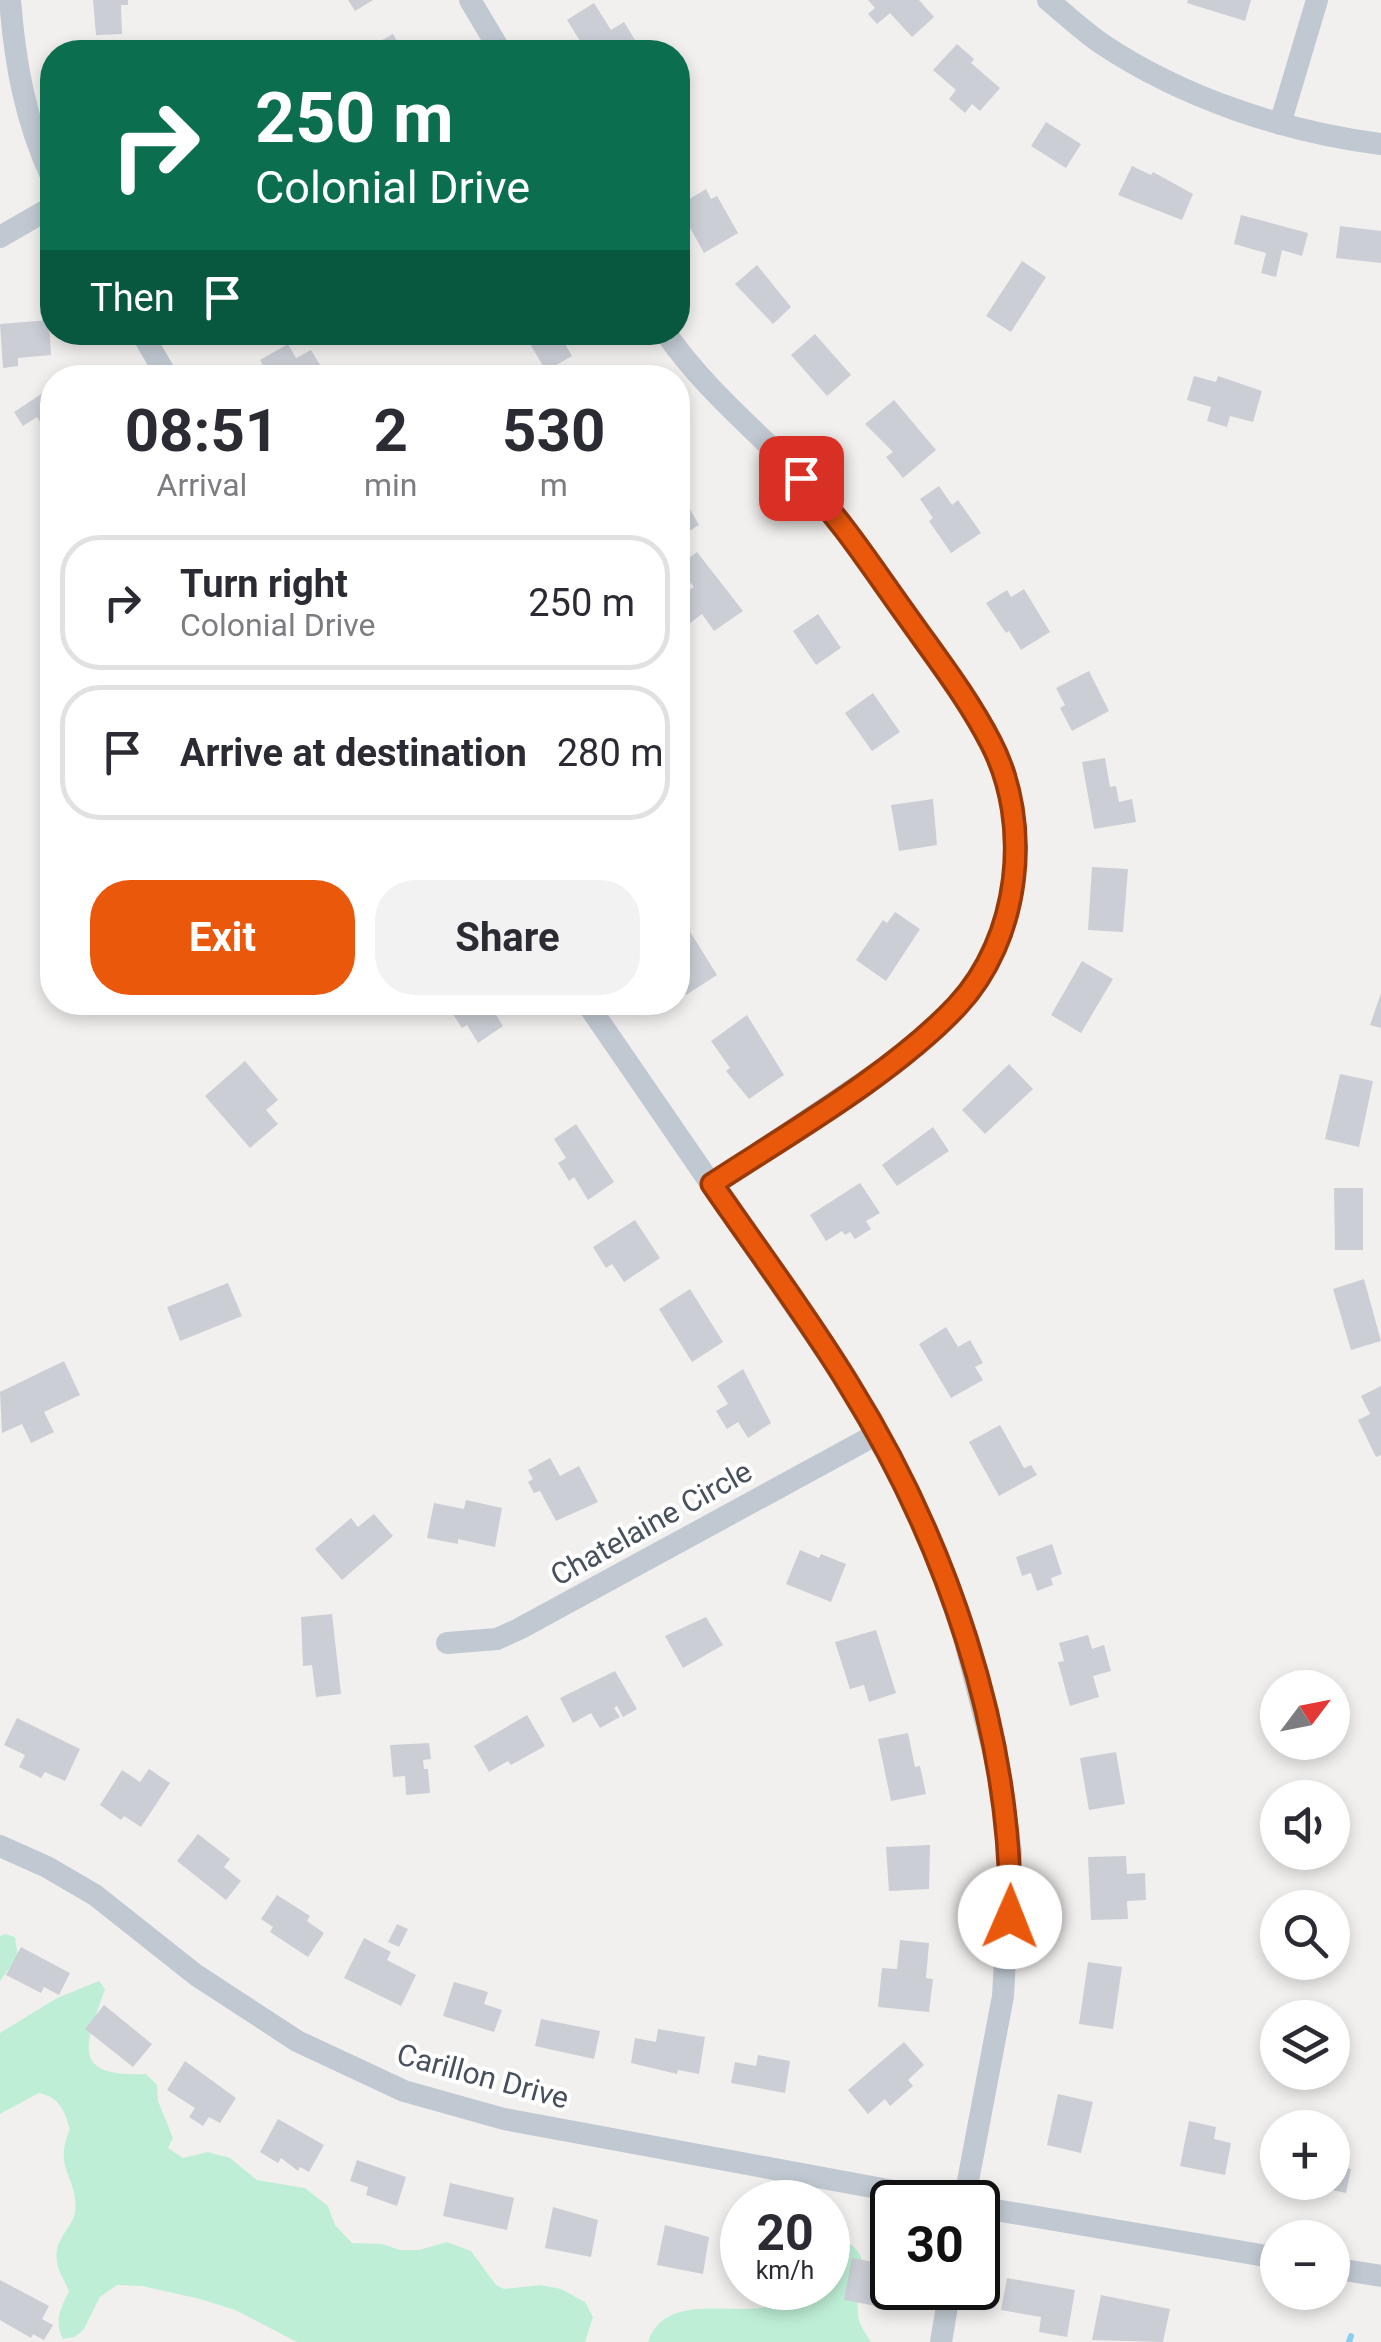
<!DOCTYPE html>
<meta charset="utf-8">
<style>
:root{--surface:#fff;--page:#f2f2f3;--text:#2b2b33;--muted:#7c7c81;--line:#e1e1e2;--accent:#ea580c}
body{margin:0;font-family:Roboto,sans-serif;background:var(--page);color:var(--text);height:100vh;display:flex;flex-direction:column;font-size:38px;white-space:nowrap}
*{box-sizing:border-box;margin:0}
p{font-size:32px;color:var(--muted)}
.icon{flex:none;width:55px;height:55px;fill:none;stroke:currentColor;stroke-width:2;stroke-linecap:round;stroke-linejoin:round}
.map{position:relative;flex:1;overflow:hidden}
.sheet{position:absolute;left:40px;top:365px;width:650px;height:650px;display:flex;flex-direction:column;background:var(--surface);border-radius:40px;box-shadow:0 5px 15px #0003}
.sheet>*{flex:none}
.guide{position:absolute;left:40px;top:40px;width:650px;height:305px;border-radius:40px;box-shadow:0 5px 15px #0003;background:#0b6e4f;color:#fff;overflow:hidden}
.needle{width:65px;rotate:58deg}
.buttons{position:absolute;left:1260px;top:1670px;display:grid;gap:20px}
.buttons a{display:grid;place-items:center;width:90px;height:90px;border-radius:50%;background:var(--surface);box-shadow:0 5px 15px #0003;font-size:50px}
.speed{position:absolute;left:720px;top:2180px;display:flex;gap:20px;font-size:50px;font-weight:700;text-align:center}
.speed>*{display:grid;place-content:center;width:130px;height:130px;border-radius:50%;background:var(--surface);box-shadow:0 5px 15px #0003;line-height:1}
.speed small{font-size:25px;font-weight:400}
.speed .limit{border:5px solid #111;border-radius:15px;background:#fff;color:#111}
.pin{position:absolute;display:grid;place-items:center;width:85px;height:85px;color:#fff;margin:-42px;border-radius:20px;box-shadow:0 5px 15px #0006}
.me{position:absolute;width:110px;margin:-55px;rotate:1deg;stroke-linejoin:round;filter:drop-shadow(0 0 8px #0008)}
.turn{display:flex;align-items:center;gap:35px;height:210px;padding:0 50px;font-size:45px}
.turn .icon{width:130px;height:130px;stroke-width:2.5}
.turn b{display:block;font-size:70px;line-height:85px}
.then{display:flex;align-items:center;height:95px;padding:0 50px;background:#0003;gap:20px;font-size:38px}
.eta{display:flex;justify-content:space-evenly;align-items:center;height:170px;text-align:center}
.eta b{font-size:60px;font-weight:700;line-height:70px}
.action{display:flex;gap:20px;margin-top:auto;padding:20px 50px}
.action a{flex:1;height:115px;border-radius:40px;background:var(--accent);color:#fff;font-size:40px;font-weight:700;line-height:115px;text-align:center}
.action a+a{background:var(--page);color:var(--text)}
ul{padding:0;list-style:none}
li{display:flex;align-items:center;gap:30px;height:135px;margin:0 20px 15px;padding:0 30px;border:5px solid var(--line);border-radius:40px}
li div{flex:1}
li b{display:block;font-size:38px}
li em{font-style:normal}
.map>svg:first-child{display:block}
.green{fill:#beefd6}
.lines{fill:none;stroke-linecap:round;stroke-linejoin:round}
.stream{stroke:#8bcdec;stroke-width:6}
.building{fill:#cbced5}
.street{stroke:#c0c8d1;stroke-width:22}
.route-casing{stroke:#983908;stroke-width:25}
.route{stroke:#ea580c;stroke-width:18}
.labels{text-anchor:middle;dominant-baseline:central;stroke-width:8;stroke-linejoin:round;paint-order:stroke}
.street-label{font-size:30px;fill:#47505d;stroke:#fff}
</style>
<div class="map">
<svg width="1381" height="2342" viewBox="0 0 1381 2342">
<rect width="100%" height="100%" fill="#f2f0ef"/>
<g class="green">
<path d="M5 1934 15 1937 18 1956 0 1981V1936Z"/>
<path d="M99 1981 105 1989C87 2042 67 2078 146 2074L157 2085 158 2101 173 2138 168 2148 183 2158 208 2152 230 2158 257 2180 305 2188 328 2206 335 2225 352 2243 382 2244 400 2250H419L447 2242 471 2251 496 2285 504 2289 541 2285 561 2289 585 2302 593 2317 585 2342H297L235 2310 200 2299 142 2286 117 2285 100 2297 84 2329 75 2337 63 2339C54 2322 60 2308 69 2292 66 2282 58 2272 57 2262 53 2239 72 2229 75 2212 79 2177 52 2170 70 2129 64 2110 60 2098 39 2093L0 2114V2033L57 1998Z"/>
<path d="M828 2231C887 2258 851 2274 859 2320 861 2328 867 2335 871 2342H648C664 2295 723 2313 761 2308 774 2306 783 2293 796 2289 805 2285 818 2288 828 2288Z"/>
</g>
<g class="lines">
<path class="stream" d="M1349 2342 1351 2336"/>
</g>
<g class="building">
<path d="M93 0H128V5H121L122 34 96 35Z"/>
<path d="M348 0H373L355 11Z"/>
<path d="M868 0H919L934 17 912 37 890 13 877 24 868 14 875 8Z"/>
<path d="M1188 0H1251L1245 21 1187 3Z"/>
<path d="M594 3 611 30 624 22 635 40 615 52H587L567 20Z"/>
<path d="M393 34 403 52H373L370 47Z"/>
<path d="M957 44 974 59 971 63 1000 88 980 111 972 104 965 113 949 99 956 90 933 70Z"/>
<path d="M1046 122 1081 144 1066 168 1031 146Z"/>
<path d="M1132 166 1151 175 1153 172 1193 194 1182 220 1118 195Z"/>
<path d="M706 189 711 199 717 196 738 233 704 253 678 206Z"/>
<path d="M1241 215 1308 233 1302 256 1282 250 1276 277 1261 273 1266 253 1234 244Z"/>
<path d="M1340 226 1381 231V263L1336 258Z"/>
<path d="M1022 261 1046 277 1011 332 986 316Z"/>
<path d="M757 265 791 307 773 324 735 284Z"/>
<path d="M49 320 51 355 18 358V366L3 368 0 324Z"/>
<path d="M523 332H558L572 356 546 371Z"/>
<path d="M815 334 851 375 827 396 791 355Z"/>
<path d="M288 344 296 358 311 350 325 373 317 378H270L260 360Z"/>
<path d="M587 367 594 378H572Z"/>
<path d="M1194 376 1216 382 1218 376 1262 391 1253 422 1230 416 1227 427 1207 421 1211 407 1187 400Z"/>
<path d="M52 387V442L37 417 23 426 14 412Z"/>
<path d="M894 400 936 450 903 478 886 457 893 452 865 424Z"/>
<path d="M939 486 952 505 958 500 981 533 951 553 929 521 933 518 920 499Z"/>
<path d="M678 489 699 525 678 538Z"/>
<path d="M697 552 743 611 714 631 702 614 686 626 678 614 690 603 683 594 694 587 686 577 678 583V566Z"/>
<path d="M1024 589 1050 632 1021 650 1009 631 1006 633 986 603 1007 590 1011 597Z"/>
<path d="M818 614 841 648 816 665 793 631Z"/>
<path d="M1089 671 1109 711 1072 731 1060 708 1065 705 1056 688Z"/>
<path d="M873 693 900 732 872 751 845 713Z"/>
<path d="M1105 758 1110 787 1116 786 1119 802 1132 799 1136 822 1094 829 1082 762Z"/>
<path d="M933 799 937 845 899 851 891 805Z"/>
<path d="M1092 867 1128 869 1123 932 1088 930Z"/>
<path d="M895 912 920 929 886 981 856 960 883 920 887 923Z"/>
<path d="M689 930 717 975 686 995 678 982V938Z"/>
<path d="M1082 961 1113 979 1081 1033 1051 1015Z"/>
<path d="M1381 993V1028L1370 1025Z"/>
<path d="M445 1002H482L486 1008 490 1005 503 1026 478 1043 467 1025 462 1028Z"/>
<path d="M747 1015 784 1075 749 1099 726 1071 730 1068 711 1041Z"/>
<path d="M245 1061 278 1100 266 1110 278 1124 250 1148 205 1096Z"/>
<path d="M1009 1064 1033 1089 985 1134 962 1110Z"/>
<path d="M1340 1074 1373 1081 1359 1147 1325 1139Z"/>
<path d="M576 1124 614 1182 588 1200 574 1177 569 1181 558 1163 566 1158 554 1139Z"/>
<path d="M933 1127 949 1151 897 1186 882 1165Z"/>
<path d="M860 1183 880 1213 866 1221 871 1229 855 1239 850 1232 845 1235 842 1231 826 1241 810 1215Z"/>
<path d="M1334 1188H1363V1250H1335Z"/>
<path d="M635 1220 660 1258 624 1282 612 1264 606 1268 593 1247Z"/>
<path d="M1364 1279 1381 1341 1351 1350 1333 1289Z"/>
<path d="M228 1283 242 1316 180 1341 167 1307Z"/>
<path d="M690 1289 723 1342 692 1362 659 1309Z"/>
<path d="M946 1327 958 1347 970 1340 983 1363 975 1367 983 1380 951 1398 919 1344Z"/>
<path d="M64 1361 80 1395 44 1412 54 1432 31 1443 22 1424 2 1433 0 1392Z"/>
<path d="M743 1369 771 1423 748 1438 738 1422 727 1429 716 1411 728 1404 717 1386Z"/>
<path d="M1381 1386V1455L1376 1457 1358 1420 1370 1414 1361 1396Z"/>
<path d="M1000 1425 1024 1468 1031 1465 1037 1475 999 1496 969 1442Z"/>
<path d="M550 1458 560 1476 579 1466 598 1502 556 1521 540 1491 534 1493 528 1482 533 1479 528 1470Z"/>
<path d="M466 1500 502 1508 495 1547 458 1539V1544L427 1538 434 1503 464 1509Z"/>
<path d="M374 1514 393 1536 342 1580 315 1549 351 1518 358 1527Z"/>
<path d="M1052 1544 1062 1574 1051 1578 1053 1585 1037 1591 1031 1573 1022 1576 1016 1557Z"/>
<path d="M800 1550 819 1558 821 1554 846 1564 831 1602 786 1584Z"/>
<path d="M332 1614 341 1694 316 1697 312 1665 303 1666 301 1617Z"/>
<path d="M706 1617 723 1645 683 1668 665 1636Z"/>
<path d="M876 1630 896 1693 869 1702 864 1685 850 1689 835 1642Z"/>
<path d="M1088 1635 1092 1649 1104 1645 1111 1671 1093 1676 1099 1697 1070 1706 1058 1662 1064 1661 1059 1643Z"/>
<path d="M615 1671 637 1709 623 1717 617 1706 614 1708 620 1717 600 1728 591 1713 573 1723 560 1698Z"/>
<path d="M527 1715 545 1746 511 1765 508 1761 489 1772 474 1746Z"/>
<path d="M17 1718 80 1749 65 1781 45 1772 41 1778 19 1767 25 1755 4 1745Z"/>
<path d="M908 1733 915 1767 920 1766 926 1794 891 1801 878 1739Z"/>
<path d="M429 1743 431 1759 423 1760 424 1769H428L430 1793 406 1795 405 1776 393 1777 390 1745Z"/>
<path d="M1116 1752 1125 1804 1089 1810 1080 1758Z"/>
<path d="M149 1769 170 1783 141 1827 124 1816 121 1820 100 1805 122 1770 140 1782Z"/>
<path d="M198 1834 230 1859 224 1867 241 1881 226 1900 177 1861Z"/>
<path d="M930 1845 929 1889 889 1891 886 1847Z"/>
<path d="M1126 1856 1127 1874 1145 1873 1146 1900 1127 1901 1128 1919 1091 1920 1088 1857Z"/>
<path d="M277 1895 310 1916 307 1921 324 1933 308 1957 270 1932 273 1927 261 1919Z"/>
<path d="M397 1924 408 1929 399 1947 388 1942Z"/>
<path d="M364 1938 391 1952 387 1960 416 1975 401 2006 344 1978Z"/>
<path d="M900 1940 929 1943 926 1978 933 1979 929 2012 878 2007 882 1968 897 1969Z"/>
<path d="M21 1947 70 1973 59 1995 44 1987 41 1993 6 1975Z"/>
<path d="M1088 1962 1122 1967 1113 2029 1079 2024Z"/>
<path d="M454 1982 488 1992 484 2004 502 2010 494 2032 443 2016Z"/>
<path d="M104 2005 152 2044 133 2067 85 2029Z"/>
<path d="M541 2019 600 2031 594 2059 535 2046Z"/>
<path d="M658 2029 705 2037 699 2074 678 2070 677 2074 631 2063 635 2038 656 2042Z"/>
<path d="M904 2042 924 2065 908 2080 913 2086 890 2106 885 2099 868 2114 848 2090Z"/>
<path d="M758 2055 790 2061 785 2093 731 2083 735 2062 756 2066Z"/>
<path d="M185 2061 236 2098 220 2123 209 2117 203 2126 189 2117 195 2108 167 2090Z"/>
<path d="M1058 2094 1093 2102 1081 2153 1047 2145Z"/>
<path d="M278 2119 324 2145 309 2172 300 2167 298 2171 281 2158 278 2163 260 2152Z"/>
<path d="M1189 2121 1216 2127 1214 2139 1231 2143 1225 2175 1180 2166Z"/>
<path d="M357 2160 406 2177 397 2206 366 2195 368 2187 350 2181Z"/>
<path d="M1332 2164 1351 2169 1346 2193 1306 2184 1332 2182Z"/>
<path d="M450 2183 514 2198 507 2230 443 2216Z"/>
<path d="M553 2207 598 2220 591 2257 545 2248Z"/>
<path d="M665 2225 709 2237 703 2274 657 2265Z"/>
<path d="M737 2238 742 2239V2271L732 2269Z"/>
<path d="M852 2258 890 2265 882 2307 844 2300Z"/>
<path d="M1007 2278 1075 2290 1067 2337 1039 2332 1041 2317 1001 2310Z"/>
<path d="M0 2280 49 2306 42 2319 53 2325 44 2340 33 2334 31 2338 0 2320Z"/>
<path d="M1101 2295 1170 2309 1163 2342 1092 2340Z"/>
</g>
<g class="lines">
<g class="street">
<path d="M10 0C15 63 25 120 52 178"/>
<path d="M470 0 501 52"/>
<path d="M1048 0C1066 15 1083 31 1102 44 1183 98 1285 132 1381 144"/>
<path d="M1280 124 1317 0"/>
<path d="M0 237 52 207"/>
<path d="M141 332 168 378"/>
<path d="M665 332C708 395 770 441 820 498 855 537 883 583 913 626 940 664 973 703 993 745 1032 830 1018 929 961 1001 931 1040 884 1068 843 1096 800 1125 756 1155 712 1184"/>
<path d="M586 1002 849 1385 908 1493 937 1558 962 1630 1001 1782 1011 1852 1003 1996 964 2202"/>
<path d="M447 1643 497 1639 519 1629 877 1434"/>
<path d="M0 1846 47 1867 95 1895 196 1975 297 2041 404 2091 504 2119 953 2202"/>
<path d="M978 2207 1278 2258"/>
<path d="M1332 2268 1381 2276"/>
<path d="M941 2342 950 2288"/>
</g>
</g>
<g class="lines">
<defs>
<path id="route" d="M801 478C842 520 873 569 907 616 936 657 968 698 991 743 1033 824 1020 939 957 1006 894 1073 790 1133 712 1184 758 1251 807 1316 849 1385 945 1539 1013 1734 1010 1917"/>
</defs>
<use href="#route" class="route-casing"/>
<use href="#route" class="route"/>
</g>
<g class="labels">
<g class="street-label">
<text transform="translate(651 1523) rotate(-29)">Chatelaine Circle</text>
<text transform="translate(483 2076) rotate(15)">Carillon Drive</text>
</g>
</g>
</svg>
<div class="buttons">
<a><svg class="needle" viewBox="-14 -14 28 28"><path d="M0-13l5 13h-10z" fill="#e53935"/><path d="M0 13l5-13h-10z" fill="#7c7c81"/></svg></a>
<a><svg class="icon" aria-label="sound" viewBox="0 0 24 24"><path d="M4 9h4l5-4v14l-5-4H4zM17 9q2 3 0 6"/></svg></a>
<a><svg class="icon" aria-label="search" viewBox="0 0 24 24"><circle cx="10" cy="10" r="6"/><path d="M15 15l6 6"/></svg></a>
<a><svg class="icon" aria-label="layers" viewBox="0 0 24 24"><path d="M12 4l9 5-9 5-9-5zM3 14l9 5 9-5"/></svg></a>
<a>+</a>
<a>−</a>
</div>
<div class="speed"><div>20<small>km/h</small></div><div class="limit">30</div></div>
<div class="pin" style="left:801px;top:478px;background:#d93025"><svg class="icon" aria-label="arrive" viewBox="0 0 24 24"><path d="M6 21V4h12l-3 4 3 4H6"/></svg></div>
<svg class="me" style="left:1010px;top:1917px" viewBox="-20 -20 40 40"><circle r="19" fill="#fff"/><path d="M0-13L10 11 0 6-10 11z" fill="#ea580c"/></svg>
<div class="guide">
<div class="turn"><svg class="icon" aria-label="right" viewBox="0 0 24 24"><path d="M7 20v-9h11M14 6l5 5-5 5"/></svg><div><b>250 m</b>Colonial Drive</div></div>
<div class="then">Then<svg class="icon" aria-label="arrive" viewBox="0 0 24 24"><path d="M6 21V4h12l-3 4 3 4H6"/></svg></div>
</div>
<section class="sheet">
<div class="eta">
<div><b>08:51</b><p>Arrival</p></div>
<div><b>2</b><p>min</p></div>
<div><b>530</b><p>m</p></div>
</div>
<ul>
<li><svg class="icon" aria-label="right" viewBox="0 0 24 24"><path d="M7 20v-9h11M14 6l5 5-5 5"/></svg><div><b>Turn right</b><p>Colonial Drive</p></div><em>250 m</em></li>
<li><svg class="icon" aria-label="arrive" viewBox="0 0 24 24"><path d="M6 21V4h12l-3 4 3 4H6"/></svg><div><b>Arrive at destination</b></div><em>280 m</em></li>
</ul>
<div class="action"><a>Exit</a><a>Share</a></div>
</section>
</div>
